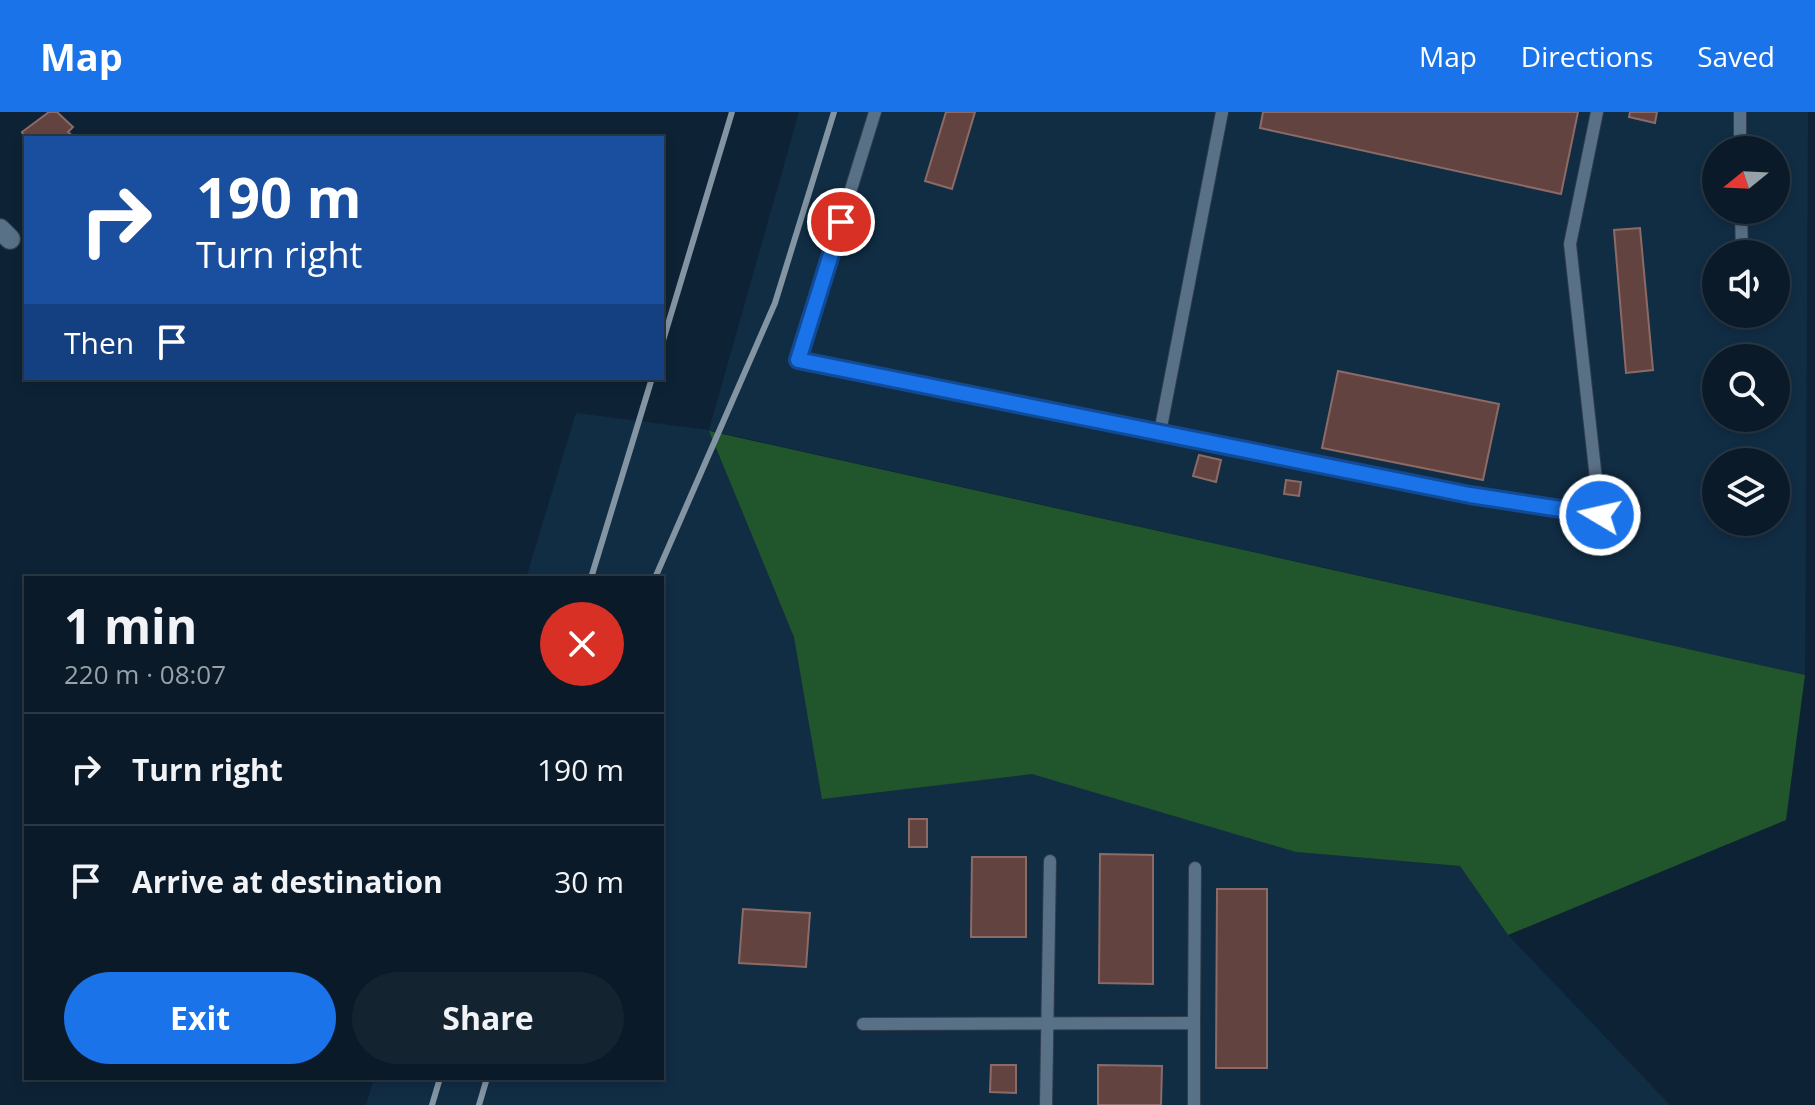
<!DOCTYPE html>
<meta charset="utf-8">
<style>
:root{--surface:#0a1a28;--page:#132330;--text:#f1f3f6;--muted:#99a1a8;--line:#2a3845;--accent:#1a73e8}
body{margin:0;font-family:"Open Sans",sans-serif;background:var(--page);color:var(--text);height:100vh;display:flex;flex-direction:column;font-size:30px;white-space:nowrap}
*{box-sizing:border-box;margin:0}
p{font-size:26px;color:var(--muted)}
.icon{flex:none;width:44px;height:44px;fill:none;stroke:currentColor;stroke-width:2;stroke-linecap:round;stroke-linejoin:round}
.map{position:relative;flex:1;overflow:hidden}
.drawer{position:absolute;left:24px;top:464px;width:640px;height:504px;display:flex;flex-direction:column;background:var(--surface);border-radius:0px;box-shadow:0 4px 12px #0003,0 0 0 2px var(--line)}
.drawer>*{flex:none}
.top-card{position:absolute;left:24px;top:24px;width:640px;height:244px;border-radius:0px;box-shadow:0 4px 12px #0003,0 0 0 2px var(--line);background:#1a4fa0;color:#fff;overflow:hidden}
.needle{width:52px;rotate:252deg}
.tools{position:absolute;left:1702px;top:24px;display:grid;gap:16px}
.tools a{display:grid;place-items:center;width:88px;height:88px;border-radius:50%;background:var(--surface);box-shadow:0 4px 12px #0003,0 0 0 2px var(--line);font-size:40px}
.pin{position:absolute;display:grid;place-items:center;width:68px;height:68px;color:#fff;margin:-34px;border:4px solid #fff;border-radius:50%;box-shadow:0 2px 8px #0007}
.me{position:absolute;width:88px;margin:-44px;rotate:279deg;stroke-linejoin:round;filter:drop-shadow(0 0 6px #0008)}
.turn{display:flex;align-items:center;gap:28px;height:168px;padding:0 40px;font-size:36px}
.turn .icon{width:104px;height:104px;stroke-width:2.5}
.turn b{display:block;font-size:56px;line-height:68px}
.then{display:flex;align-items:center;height:76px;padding:0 40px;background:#0003;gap:16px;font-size:30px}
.round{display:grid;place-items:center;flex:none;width:84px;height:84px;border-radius:42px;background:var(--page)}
.summary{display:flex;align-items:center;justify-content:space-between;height:136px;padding:0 40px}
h1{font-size:48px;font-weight:700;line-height:60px}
.cta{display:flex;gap:16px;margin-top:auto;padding:16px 40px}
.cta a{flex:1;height:92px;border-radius:48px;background:var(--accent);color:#fff;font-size:32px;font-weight:700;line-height:92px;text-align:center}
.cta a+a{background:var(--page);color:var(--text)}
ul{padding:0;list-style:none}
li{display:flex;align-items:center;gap:24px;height:112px;padding:0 40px;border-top:2px solid var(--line)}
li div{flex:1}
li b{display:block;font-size:30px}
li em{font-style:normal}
header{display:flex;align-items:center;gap:48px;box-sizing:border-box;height:112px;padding:0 40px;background:var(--accent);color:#fff}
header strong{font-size:38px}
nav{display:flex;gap:44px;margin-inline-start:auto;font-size:28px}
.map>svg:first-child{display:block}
.built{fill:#112d44;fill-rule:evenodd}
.green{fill:#21552c}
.building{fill:#624340;stroke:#8c6a66;stroke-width:2}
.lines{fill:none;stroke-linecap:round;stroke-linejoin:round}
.service-casing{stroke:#303d4c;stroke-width:14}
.minor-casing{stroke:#303d4c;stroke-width:22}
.service{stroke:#597187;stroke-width:12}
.minor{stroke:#597187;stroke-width:20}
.rail{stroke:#8394a3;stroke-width:6}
.route-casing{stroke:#114b97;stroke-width:20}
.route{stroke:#1a73e8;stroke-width:14}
</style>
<header>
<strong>Map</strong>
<nav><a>Map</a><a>Directions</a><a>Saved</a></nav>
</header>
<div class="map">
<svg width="1815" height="993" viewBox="0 0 1815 993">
<rect width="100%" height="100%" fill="#0d2335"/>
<path class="built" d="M799 0H1808L1805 563 712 319 1296 740 1460 754 1508 823 1670 993H366L374 966H662V466H526L576 301 709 318ZM1716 38H1776V98H1716ZM1716 142H1776V202H1716ZM1716 246H1776V306H1716ZM1716 350H1776V410H1716Z"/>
<path class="green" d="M709 319 1805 563 1786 708 1508 823 1460 754 1296 740 1032 662 822 687 794 525Z"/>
<g class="building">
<path d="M49 0H57L73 15 68 20 75 26H26V29L22 20Z"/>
<path d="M946 0H975L952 77 925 69Z"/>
<path d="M1263 0H1578L1561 82 1260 16Z"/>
<path d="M1630 0H1657L1655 11 1629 5Z"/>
<path d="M1640 116 1653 258 1626 261 1614 118Z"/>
<path d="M1338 259 1499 292 1483 368 1322 336Z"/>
<path d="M1199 343 1221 348 1216 370 1193 364Z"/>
<path d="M1286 368 1301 370 1299 384 1284 382Z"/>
<rect x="909" y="707" width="18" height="28"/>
<path d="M1100 742 1153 743V872L1099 871Z"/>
<path d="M972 745H1026V825H971Z"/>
<path d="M1217 777H1267V956H1216Z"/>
<path d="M743 797 810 801 806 855 739 851Z"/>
<path d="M991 953H1016V981L990 980Z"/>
<path d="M1098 953 1162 954 1161 993H1098Z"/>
</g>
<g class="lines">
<defs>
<g id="service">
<path d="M875 0 798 248 1160 320 1222 0"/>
<path d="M1740 0V38"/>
<path d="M1741 98 1742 142"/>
<path d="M1160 320 1470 383 1600 403 1570 132 1597 0"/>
<path d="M1194 911 1195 756"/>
<path d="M863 912 1194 911V993"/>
<path d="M1046 993 1050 749"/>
</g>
<path id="minor" d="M0 117 10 127"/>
</defs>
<use href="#service" class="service-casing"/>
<use href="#minor" class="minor-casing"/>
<use href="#service" class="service"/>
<use href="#minor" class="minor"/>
<g class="rail">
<path d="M662 232 732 0"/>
<path d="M591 466 652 266"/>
<path d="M655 466 775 191 834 0"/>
<path d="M432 993 440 966"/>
<path d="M479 993 487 966"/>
</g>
</g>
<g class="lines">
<defs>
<path id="route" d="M841 110 798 248 1470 383 1600 403"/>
</defs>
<use href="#route" class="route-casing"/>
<use href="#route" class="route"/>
</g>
</svg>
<div class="tools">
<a><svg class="needle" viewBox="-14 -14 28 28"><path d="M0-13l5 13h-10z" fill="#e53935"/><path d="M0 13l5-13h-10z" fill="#99a1a8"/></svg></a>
<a><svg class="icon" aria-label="sound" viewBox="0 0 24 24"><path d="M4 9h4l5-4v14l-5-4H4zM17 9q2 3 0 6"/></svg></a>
<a><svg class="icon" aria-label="search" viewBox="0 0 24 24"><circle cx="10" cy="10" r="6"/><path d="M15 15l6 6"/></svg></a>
<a><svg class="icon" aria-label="layers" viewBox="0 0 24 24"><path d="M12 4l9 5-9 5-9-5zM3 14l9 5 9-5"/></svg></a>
</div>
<div class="pin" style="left:841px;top:110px;background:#d93025"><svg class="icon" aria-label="arrive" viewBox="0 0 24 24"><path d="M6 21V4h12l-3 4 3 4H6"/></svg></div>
<svg class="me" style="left:1600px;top:403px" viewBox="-20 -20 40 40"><circle r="17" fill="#1a73e8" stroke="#fff" stroke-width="3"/><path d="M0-11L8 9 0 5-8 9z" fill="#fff"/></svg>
<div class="top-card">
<div class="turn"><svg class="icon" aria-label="right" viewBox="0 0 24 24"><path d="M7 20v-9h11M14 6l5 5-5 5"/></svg><div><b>190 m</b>Turn right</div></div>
<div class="then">Then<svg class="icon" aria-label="arrive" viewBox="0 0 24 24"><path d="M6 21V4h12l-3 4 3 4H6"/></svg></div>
</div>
<section class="drawer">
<div class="summary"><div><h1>1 min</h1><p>220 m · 08:07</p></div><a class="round" style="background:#d93025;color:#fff"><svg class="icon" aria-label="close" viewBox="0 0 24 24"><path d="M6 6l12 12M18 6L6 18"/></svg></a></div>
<ul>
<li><svg class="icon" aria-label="right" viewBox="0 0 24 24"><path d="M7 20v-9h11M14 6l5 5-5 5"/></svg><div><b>Turn right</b></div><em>190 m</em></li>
<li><svg class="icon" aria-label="arrive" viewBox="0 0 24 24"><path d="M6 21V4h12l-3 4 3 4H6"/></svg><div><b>Arrive at destination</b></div><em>30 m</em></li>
</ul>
<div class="cta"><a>Exit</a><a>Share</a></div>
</section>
</div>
